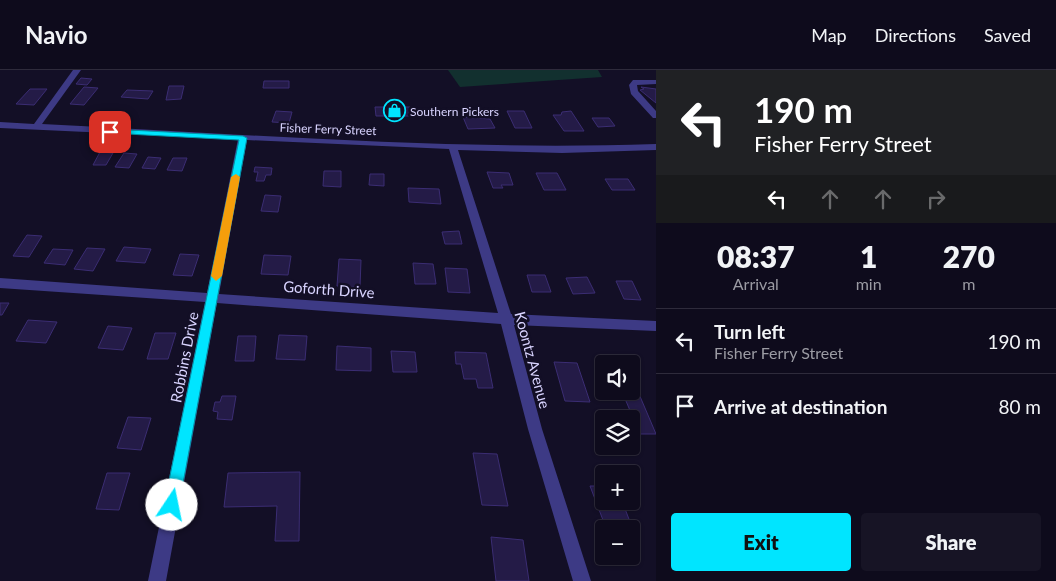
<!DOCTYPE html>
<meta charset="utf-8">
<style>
:root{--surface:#0e0b1c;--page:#171425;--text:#f1f3f6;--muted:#9b9ba3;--line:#2e2b3b;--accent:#00e5ff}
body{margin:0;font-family:Lato,sans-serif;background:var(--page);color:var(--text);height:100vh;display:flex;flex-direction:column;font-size:19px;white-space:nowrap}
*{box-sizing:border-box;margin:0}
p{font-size:16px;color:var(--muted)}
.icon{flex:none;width:28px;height:28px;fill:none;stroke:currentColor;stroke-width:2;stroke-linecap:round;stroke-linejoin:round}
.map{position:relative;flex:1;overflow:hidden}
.panel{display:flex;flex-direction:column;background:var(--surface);width:400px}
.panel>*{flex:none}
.hud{background:#202124;color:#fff;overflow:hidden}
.controls{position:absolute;left:595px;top:285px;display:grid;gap:10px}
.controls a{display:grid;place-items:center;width:45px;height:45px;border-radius:5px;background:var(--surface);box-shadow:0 1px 4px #0004,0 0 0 1px var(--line);font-size:25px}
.pin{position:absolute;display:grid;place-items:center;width:42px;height:42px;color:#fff;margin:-21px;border-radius:10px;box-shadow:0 2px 8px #0006}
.me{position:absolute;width:55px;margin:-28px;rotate:11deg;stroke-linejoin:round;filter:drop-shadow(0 0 4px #0008)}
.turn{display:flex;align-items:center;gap:18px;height:105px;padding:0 15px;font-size:22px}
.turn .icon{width:65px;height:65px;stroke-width:2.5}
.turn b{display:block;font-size:35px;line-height:42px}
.lanes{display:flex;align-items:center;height:48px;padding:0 15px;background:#0003;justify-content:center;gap:25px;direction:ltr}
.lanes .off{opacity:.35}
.eta{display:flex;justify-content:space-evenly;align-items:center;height:85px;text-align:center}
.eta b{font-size:30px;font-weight:800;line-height:35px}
.primary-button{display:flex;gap:10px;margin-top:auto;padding:10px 15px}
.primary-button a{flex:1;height:58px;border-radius:5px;background:var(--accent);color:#111;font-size:20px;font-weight:800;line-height:58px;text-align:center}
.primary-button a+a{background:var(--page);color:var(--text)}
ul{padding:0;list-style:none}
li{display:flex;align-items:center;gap:15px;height:65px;padding:0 15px;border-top:1px solid var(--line)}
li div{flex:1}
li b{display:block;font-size:19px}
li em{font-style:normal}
header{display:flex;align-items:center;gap:30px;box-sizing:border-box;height:70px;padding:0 25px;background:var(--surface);border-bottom:1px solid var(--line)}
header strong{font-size:24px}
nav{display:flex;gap:28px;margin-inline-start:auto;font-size:18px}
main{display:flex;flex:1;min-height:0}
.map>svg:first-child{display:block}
.green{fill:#12302f}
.building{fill:#241b47;stroke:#3b2d73}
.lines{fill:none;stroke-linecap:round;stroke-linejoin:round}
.minor{fill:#3d3a85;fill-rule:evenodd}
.route{fill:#00e5ff;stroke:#0095a6}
.slow{fill:#f59e0b}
.labels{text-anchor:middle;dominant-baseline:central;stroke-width:5;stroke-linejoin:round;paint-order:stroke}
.far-poi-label{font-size:12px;fill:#d9d4ff;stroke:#130f26;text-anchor:start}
.far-street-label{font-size:12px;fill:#d9d4ff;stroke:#130f26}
.street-label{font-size:15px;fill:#d9d4ff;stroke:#130f26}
</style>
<header>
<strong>Navio</strong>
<nav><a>Map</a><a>Directions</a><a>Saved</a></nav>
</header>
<main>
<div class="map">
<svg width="656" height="511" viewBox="0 0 656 511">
<rect width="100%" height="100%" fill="#130f26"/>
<path class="green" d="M448 0H598L602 7 460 17Z"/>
<g class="building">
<path d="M81 8 92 9 87 15 76 14Z"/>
<path d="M264 11H289V18H263Z"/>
<path d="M169 16H184L181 29 166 30Z"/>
<path d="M84 17 98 18 84 35 70 34Z"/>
<path d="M641 17 656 19V33L640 20 644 19Z"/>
<path d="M30 19H47L34 35 16 34Z"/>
<path d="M127 20 153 21 148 29 121 27Z"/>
<path d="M375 37H410L412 46H376Z"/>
<path d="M276 41 292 42 289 53 272 52Z"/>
<path d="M507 41H524L532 58H515Z"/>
<path d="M571 41 584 61H564L553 45H561L562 42Z"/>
<path d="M463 47 490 49 495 58 468 59Z"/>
<path d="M592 48H609L615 56 598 57Z"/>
<path d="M100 82 113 83 106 95H93Z"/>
<path d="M124 83 137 84 129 98 115 97Z"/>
<path d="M148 87 161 88 155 99 142 98Z"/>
<path d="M173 88H187L182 101 167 100Z"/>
<path d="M255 97 272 98 271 105H266L264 111H256L258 102H254Z"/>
<path d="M324 101H341V117L323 116Z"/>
<path d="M487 102 509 103 513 115H501L503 118H493Z"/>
<path d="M536 103H557L566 120H544Z"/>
<path d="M370 104H384V116L369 115Z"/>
<path d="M605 109H628L635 120H612Z"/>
<path d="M408 118 439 119 441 134 409 132Z"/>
<path d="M265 125 281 126 278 142 261 141Z"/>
<path d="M459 161 462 174H445L442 162Z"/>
<path d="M27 165 42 166 29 187 13 186Z"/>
<path d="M124 177 151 179 145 193 116 191Z"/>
<path d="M87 178 105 179 93 201 74 199Z"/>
<path d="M53 179 73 180 65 195 44 193Z"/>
<path d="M180 184 199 185 192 206 173 205Z"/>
<path d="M264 185 291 186 288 205 261 204Z"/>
<path d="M339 189 361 190 360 217 337 216Z"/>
<path d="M413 193 433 194 436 214H415Z"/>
<path d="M445 198 467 199 470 223 448 222Z"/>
<path d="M527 205H545L551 222H532Z"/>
<path d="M587 207 595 223 573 224 566 208Z"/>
<path d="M616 211H632L641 230 624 229Z"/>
<path d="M0 233H9L2 245H0Z"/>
<path d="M28 250 57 252 46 273 16 271Z"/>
<path d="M108 256 132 258 123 280 98 278Z"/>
<path d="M155 263H176L168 289H147Z"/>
<path d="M279 265 307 266 305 290 276 289Z"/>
<path d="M238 266H256L254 291H235Z"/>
<path d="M337 276 371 278V301L336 300Z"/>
<path d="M391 281 415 282 417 302H393Z"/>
<path d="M455 282 486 283 493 318H478L476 309H464L461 294H456Z"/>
<path d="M554 292 577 293 590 332 565 331Z"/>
<path d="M623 324H639L656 364H640Z"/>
<path d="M222 326H236L232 350 217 349 218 342 213 341 215 332H220Z"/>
<path d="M128 347 151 348 141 380 117 378Z"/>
<path d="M473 383 497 384 508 436 482 435Z"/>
<path d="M300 402 299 471H275L277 436 224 437 228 403Z"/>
<path d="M107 403H130L119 440 96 439Z"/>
<path d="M590 416H604V431H622L632 457 606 458Z"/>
<path d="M491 467 523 470 529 511H496Z"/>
</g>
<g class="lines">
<g class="minor">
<path d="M73 0H81L42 54C246 64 451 81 656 74V80L562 83 458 80 511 244 656 251V261L514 255 542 359 591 511H573L528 359 501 254 217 233 166 511H148L205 232 0 218V208L207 223 238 69 0 58V52L34 54ZM247 70 449 79 498 243 219 224Z"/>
<path d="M633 10H656V14L637 15 638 21 656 41V48H653L631 24 629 15Z"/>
</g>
</g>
<path class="route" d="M110 59 243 66 247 68 179 435 177 440 172 443 166 440 164 435 239 70 108 63 107 62Z"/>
<path class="slow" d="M236 104 240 107 222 206 216 211 211 206 231 107Z"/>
<defs>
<symbol id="shop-ring" viewBox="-11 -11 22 22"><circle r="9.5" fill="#130f26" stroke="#00e5ff" stroke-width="1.5"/><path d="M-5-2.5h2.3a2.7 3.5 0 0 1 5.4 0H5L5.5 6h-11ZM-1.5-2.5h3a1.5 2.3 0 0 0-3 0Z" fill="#00e5ff"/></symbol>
</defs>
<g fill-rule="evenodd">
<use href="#shop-ring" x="382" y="28" width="25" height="25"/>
</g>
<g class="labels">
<g class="far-poi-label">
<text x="410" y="41">Southern Pickers</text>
</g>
<g class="far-street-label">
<text transform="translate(328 59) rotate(2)">Fisher Ferry Street</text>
</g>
<g class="street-label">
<text transform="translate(329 219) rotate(4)">Goforth Drive</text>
<text transform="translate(184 287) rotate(-79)">Robbins Drive</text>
<text transform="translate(533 290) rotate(75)">Koontz Avenue</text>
</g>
</g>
</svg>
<div class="controls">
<a><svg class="icon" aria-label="sound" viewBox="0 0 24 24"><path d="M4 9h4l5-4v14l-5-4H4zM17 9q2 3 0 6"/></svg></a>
<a><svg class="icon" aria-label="layers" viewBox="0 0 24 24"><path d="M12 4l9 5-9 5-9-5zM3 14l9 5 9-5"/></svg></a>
<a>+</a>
<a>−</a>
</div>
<div class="pin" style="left:110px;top:62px;background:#d93025"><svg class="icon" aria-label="arrive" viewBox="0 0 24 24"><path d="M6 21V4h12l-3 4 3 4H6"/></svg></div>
<svg class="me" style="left:172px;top:435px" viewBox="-20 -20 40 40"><circle r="19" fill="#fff"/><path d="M0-13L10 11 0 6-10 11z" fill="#00e5ff"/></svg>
</div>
<section class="panel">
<div class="hud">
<div class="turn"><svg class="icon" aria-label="left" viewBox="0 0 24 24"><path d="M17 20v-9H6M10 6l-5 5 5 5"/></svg><div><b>190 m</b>Fisher Ferry Street</div></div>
<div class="lanes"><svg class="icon" aria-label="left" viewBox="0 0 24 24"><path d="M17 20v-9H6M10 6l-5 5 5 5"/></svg><svg class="icon off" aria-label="ahead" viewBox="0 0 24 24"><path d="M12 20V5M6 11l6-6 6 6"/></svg><svg class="icon off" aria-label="ahead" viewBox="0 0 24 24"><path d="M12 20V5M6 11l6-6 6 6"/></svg><svg class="icon off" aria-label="right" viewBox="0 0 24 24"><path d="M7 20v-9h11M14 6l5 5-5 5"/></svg></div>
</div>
<div class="eta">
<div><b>08:37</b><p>Arrival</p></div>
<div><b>1</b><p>min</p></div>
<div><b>270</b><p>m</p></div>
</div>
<ul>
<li><svg class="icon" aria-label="left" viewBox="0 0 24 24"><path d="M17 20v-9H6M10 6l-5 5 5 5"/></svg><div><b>Turn left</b><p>Fisher Ferry Street</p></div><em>190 m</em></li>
<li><svg class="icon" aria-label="arrive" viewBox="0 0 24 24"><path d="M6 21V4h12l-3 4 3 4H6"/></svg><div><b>Arrive at destination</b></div><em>80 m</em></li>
</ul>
<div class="primary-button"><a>Exit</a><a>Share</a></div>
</section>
</main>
